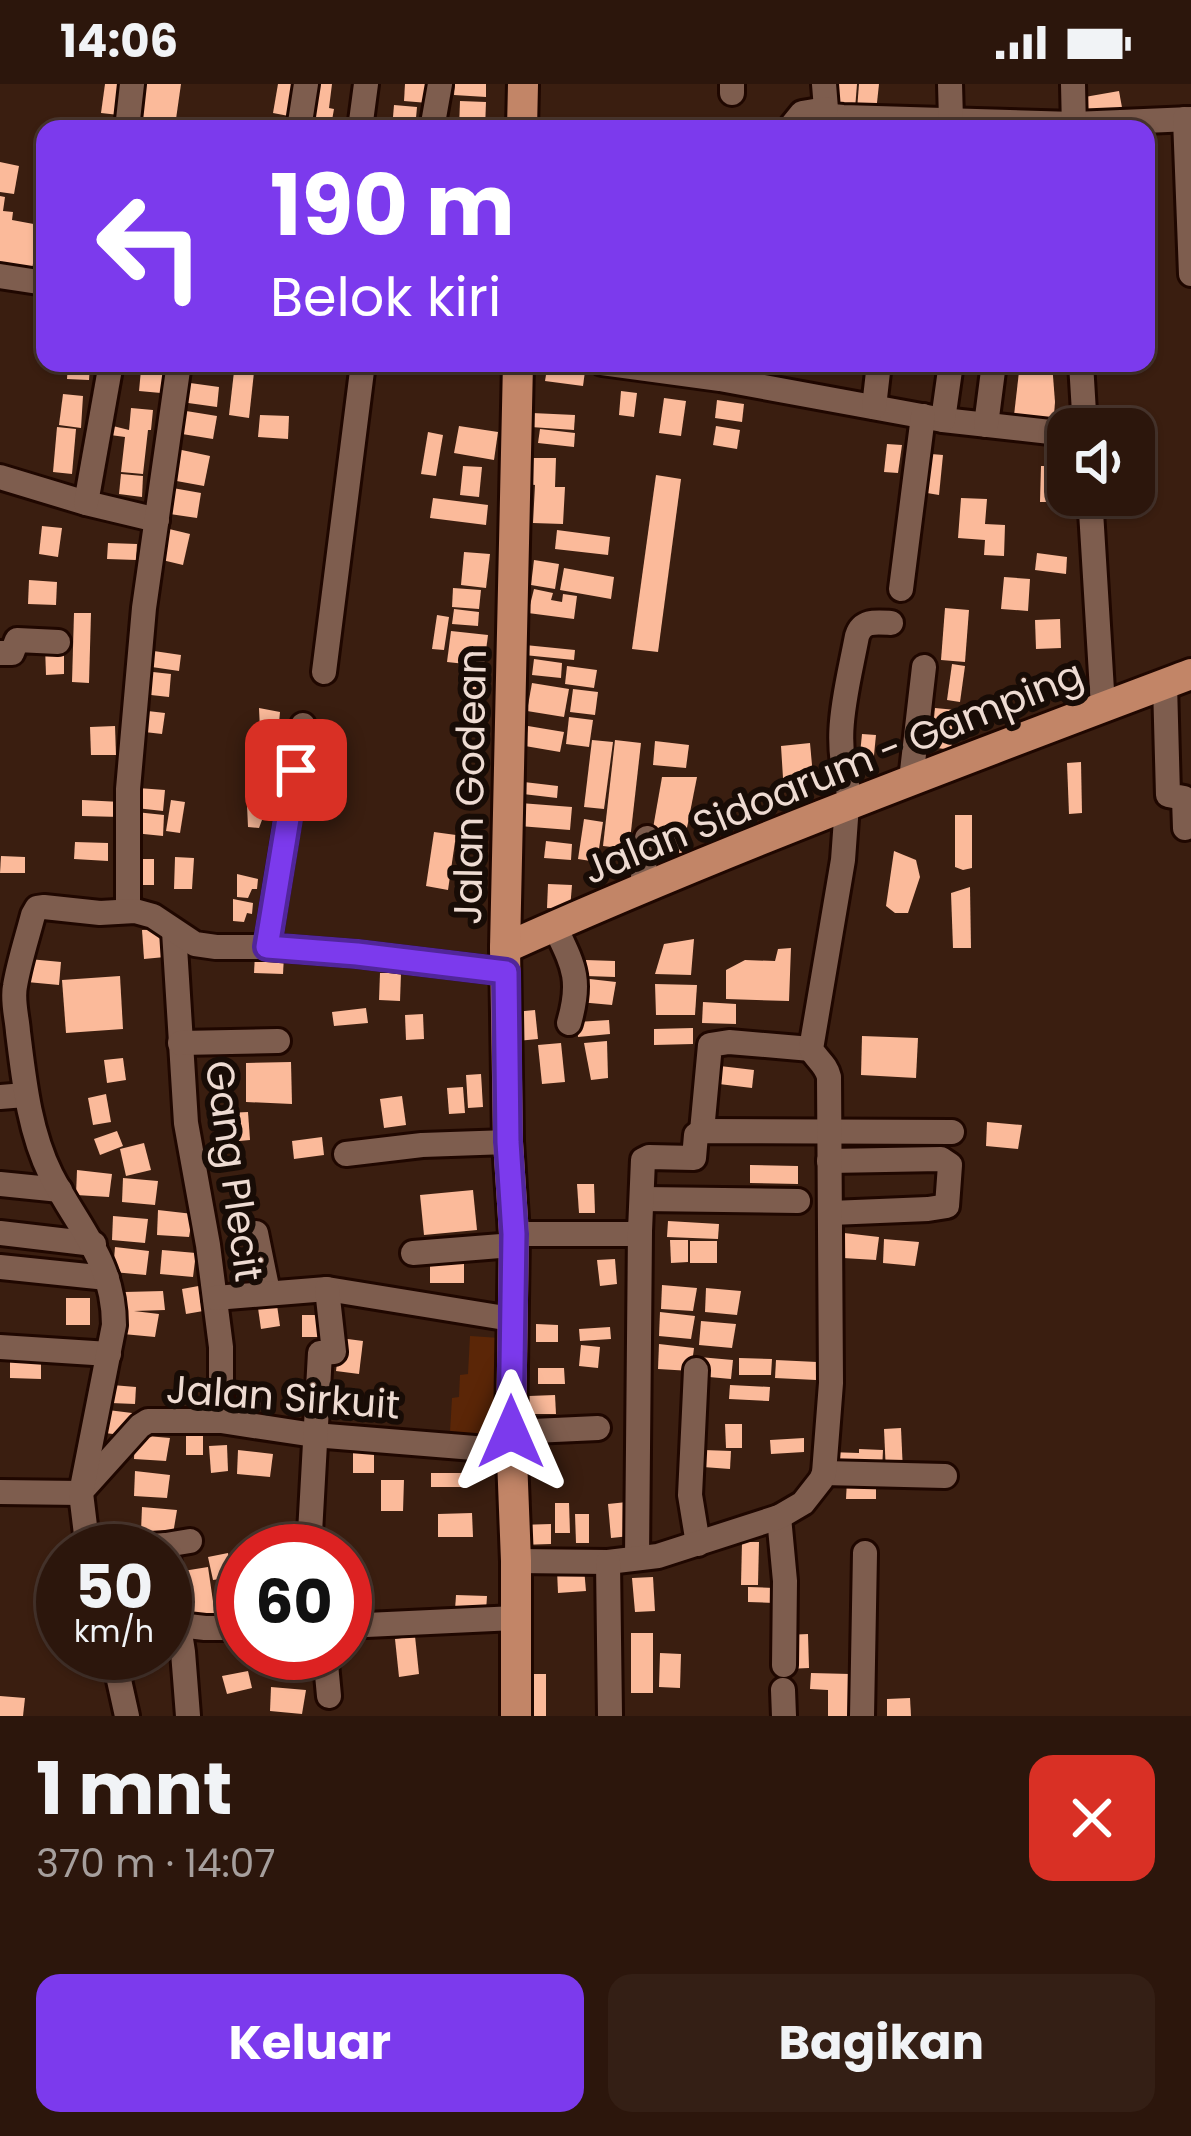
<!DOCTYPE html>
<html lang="id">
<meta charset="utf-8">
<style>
:root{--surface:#2c160c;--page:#341f15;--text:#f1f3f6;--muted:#a69f9d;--line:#48352d;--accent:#7c3aed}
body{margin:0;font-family:Poppins,sans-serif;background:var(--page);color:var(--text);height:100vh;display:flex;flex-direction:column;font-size:45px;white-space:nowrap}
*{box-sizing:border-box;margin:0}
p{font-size:39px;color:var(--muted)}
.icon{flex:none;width:66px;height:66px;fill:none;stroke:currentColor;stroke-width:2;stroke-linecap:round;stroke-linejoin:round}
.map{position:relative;height:1632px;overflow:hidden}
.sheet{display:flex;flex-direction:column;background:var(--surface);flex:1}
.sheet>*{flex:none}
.top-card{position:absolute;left:36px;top:36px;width:1119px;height:252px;border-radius:24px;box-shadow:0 3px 9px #0004,0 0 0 3px var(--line);background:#7c3aed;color:#fff;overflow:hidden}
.buttons{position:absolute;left:1047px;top:324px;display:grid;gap:24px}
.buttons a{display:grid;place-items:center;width:108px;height:108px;border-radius:24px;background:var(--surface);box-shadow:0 3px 9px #0004,0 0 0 3px var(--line);font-size:60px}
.speed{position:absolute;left:36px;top:1440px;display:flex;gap:24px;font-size:60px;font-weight:700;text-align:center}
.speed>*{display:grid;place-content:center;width:156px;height:156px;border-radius:50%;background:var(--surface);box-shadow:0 3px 9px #0004,0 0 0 3px var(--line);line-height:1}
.speed small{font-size:30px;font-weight:400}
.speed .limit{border:18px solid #d22;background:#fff;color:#111}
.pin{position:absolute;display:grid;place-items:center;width:102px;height:102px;color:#fff;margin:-51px;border-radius:24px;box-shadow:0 6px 18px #0006}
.me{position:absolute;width:132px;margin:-66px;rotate:0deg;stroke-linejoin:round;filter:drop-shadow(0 0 9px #0008)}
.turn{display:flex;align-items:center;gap:42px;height:252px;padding:0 36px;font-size:54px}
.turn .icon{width:156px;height:156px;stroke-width:2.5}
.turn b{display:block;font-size:84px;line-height:102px}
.round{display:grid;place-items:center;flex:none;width:126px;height:126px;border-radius:24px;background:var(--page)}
.overview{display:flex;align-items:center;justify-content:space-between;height:204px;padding:0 36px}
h1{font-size:72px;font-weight:700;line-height:90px}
.cta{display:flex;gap:24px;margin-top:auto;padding:24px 36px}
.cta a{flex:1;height:138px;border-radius:24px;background:var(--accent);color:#fff;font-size:48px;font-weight:700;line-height:138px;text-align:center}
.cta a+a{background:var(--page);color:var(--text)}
.status{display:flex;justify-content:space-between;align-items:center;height:84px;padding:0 60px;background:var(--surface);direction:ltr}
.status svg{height:33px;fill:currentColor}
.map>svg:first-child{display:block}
.green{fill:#5b2607}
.building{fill:#fbba9a}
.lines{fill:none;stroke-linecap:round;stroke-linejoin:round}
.minor-casing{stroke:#1f0700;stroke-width:30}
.major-casing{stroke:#1f0700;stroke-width:36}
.minor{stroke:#7e5d4e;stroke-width:24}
.major{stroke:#c28567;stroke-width:30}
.route-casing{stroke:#51269a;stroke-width:30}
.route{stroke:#7c3aed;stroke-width:21}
.labels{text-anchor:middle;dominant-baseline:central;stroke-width:12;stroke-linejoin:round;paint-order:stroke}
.street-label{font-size:39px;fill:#eedbd2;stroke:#180c06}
</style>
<div class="status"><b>14:06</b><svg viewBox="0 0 49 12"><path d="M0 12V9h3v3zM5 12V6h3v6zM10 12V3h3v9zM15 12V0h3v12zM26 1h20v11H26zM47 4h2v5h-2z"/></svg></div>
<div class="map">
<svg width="1191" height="1632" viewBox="0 0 1191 1632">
<rect width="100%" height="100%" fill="#3a1e10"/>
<path class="green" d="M470 1252 500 1254 495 1351 450 1348 452 1314 459 1313 460 1291 468 1290Z"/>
<g class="building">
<path d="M105 0H124L119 31 101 29Z"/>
<path d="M143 0H181L175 42 137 35Z"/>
<path d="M278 0H300L294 33 273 29Z"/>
<path d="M312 0H332L329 24 334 25 331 42 308 38Z"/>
<path d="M405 0H430L428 19 404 17Z"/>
<path d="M455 0H486V13L454 11Z"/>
<path d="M829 0H857L855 25 827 23Z"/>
<path d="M859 0H879L876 28 857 26Z"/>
<path d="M1119 7 1123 29 1082 36 1079 14Z"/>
<path d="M460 17 486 18 485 45H459Z"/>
<path d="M394 21 417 23 415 45H392Z"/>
<path d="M0 78 19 82 14 110 0 108Z"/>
<path d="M0 112 5 113 3 127 13 128 12 136 39 141 32 186 0 180Z"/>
<path d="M68 279H90L89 296 67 295Z"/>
<path d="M235 279H255L249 334 229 331Z"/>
<path d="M548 279 586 280 583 302 545 297Z"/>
<path d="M1020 279H1052L1055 318 1053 344 1013 340Z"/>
<path d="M141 286 163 288 161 309 139 307Z"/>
<path d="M183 298 219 303 217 323 181 318Z"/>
<path d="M621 307 637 309 634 333 619 331Z"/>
<path d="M63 310 83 312 81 344 59 341Z"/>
<path d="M664 314 686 317 681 352 659 349Z"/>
<path d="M717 316 744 320 742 338 715 334Z"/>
<path d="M131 324 153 326 151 346H148L143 390 121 388 125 353 103 350 105 340 129 346Z"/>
<path d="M180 326 217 332 213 355 176 349Z"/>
<path d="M532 329 575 331 574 346 531 343Z"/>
<path d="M260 331 289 332 288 355 258 353Z"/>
<path d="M459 342 498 348 494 376 454 369Z"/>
<path d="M716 342 740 346 737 365 713 361Z"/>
<path d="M57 343 76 345 72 390 53 388Z"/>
<path d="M540 345 575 349 574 363 538 359Z"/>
<path d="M428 348 443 351 436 392 421 390Z"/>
<path d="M887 360 902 361 898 389 884 388Z"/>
<path d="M177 365 210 372 204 402 171 396Z"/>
<path d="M931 370 943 371 939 411 927 409Z"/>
<path d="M528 374H556L555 403H565L563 440 533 439 535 401 527 400Z"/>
<path d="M463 382 482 383 479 413 460 411Z"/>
<path d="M1041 382H1055V418H1040Z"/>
<path d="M121 390 143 392 142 413 119 410Z"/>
<path d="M656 391 681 395 658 568 632 565Z"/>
<path d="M167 403 201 409 197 434 163 429Z"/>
<path d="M433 414 488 421 486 441 430 434Z"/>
<path d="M961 414 987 415 985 440 1005 441 1004 472 984 471 985 456 958 454Z"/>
<path d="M42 442 62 444 58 473 39 470Z"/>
<path d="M165 444 190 450 183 481 158 475Z"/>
<path d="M557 446 610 453 608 471 555 465Z"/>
<path d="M108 459 137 460 136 476 107 475Z"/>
<path d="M464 468 490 470 486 504 461 501Z"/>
<path d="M1037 469 1067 473 1066 490 1035 486Z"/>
<path d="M534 476 559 480 555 505 531 501Z"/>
<path d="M564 484 614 493 611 515 560 506Z"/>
<path d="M1004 493 1030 495 1028 527 1001 525Z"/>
<path d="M29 496 57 498 56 521 28 520Z"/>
<path d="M453 504 481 506 479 525 452 523Z"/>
<path d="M534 505 553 509 551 516 562 518 563 510 577 512 574 535 528 529Z"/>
<path d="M945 524 969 526 965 578 941 576Z"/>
<path d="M454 525 479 528 478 542 452 540Z"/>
<path d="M74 529H91L89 599 72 598Z"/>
<path d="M437 531 449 533 444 566 432 565Z"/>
<path d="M1060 535 1061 564 1036 565 1035 536Z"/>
<path d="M451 547 488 551 484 582 447 578Z"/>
<path d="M64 561V590L46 591 45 562Z"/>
<path d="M525 561 575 566 574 576 524 571Z"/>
<path d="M147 566 181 571 179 587 145 582Z"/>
<path d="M534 575 562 579 561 594 532 591Z"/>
<path d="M952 580 965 582 960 618 947 616Z"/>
<path d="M567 582 597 586 594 604 565 600Z"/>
<path d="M470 583 489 585 486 611 468 609Z"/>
<path d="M144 587 171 590 169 613 142 610Z"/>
<path d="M532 599 569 605 564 633 527 627Z"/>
<path d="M573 605 598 608 595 631 570 628Z"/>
<path d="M259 624 280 628 279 639 274 638 271 647 260 646Z"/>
<path d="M935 624 956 626 951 666 931 663Z"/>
<path d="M139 626 165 629 162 650 136 647Z"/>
<path d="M569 633 593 636 589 663 566 660Z"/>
<path d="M115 642 116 671H91L90 643Z"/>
<path d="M528 642 564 648 560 668 525 662Z"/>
<path d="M862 650 876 651 873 681 859 680Z"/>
<path d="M592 656 613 658 604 725 584 723Z"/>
<path d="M615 656 641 659 629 765 603 762Z"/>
<path d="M655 657 689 661 686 684 653 681Z"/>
<path d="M810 659 813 692 783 694 781 662Z"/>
<path d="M1081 678 1082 729 1069 730 1067 679Z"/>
<path d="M249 693 270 698 269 709 263 708 261 717 249 716Z"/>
<path d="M662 693H697L682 769 649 767Z"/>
<path d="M524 698 558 702 557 714 523 710Z"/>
<path d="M138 704 165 706 163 727 136 724Z"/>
<path d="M82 716 121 718 120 733 82 732Z"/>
<path d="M171 716 185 718 180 749 166 747Z"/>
<path d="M520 719 572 723 570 746 519 742Z"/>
<path d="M247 721 268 725 267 736H262L259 744 248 743Z"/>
<path d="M136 728 164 731 163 752 134 749Z"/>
<path d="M955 731H972V784L963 786 955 783Z"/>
<path d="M584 735 603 738 597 778 578 775Z"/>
<path d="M434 748 456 751 448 806 426 802Z"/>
<path d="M546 757 572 760 571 776 544 774Z"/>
<path d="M75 758 108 759V777L74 775Z"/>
<path d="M894 767 916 776 920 793 908 829H895L886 822Z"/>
<path d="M1 772 25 773V789H0Z"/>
<path d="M175 773 194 774 192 805H174Z"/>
<rect x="133" y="775" width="21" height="26"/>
<path d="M237 790 258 795 257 805H252L248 814 237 813Z"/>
<path d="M548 800 572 801 570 825 547 824Z"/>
<path d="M970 803 971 864H953L951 809Z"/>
<path d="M233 815 253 819 252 830 247 829 244 838 233 837Z"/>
<path d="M163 845 165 873 144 875 142 846Z"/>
<path d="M694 855 691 891 655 890 664 860Z"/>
<path d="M791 864 789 917 726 915V886L745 876 775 877 778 865Z"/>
<path d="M255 870 284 872 283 890 254 889Z"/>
<path d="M29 875 61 878 59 901 27 898Z"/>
<path d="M586 876 615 877V893L586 892Z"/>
<path d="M380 889H401L400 917 379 916Z"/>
<path d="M120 892 123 945 66 949 62 896Z"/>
<path d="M581 894 616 898 612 921 579 918Z"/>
<path d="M655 900 697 901 695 931H656Z"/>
<path d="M703 918 736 920V940L702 939Z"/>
<path d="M366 924 368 939 334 942 332 928Z"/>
<path d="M535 926 538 955 517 957 514 928Z"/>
<path d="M423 930 424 955 406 956 405 931Z"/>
<path d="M609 936 610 950 578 953 577 938Z"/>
<path d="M693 944V960L654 961V945Z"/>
<path d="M862 952 918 954 916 994 861 991Z"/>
<path d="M607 957 608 994 591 996 584 959Z"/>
<path d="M561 959 565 998 542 1000 538 961Z"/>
<path d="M123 974 126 996 107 999 104 976Z"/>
<path d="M291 978 292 1020 246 1018V979Z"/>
<path d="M720 982 754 986 752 1004 719 1000Z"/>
<path d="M481 990 483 1023 468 1024 466 991Z"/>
<path d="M463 1003 465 1029 449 1030 447 1004Z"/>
<path d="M106 1010 111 1038 93 1041 88 1014Z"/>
<path d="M402 1012 406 1041 384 1044 380 1015Z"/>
<path d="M248 1028 250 1056 229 1058 227 1029Z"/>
<path d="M987 1038 1022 1041 1018 1065 986 1062Z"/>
<path d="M117 1047 123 1062 100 1071 94 1055Z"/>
<path d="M322 1053 324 1071 294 1075 292 1057Z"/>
<path d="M144 1059 151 1086 126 1092 120 1065Z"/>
<path d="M750 1081 798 1082V1100L750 1099Z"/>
<path d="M77 1086 112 1090 109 1113 76 1111Z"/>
<path d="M123 1094 158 1097 155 1121 122 1118Z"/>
<path d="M577 1100H594L595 1129H579Z"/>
<path d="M473 1106 477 1146 424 1151 420 1111Z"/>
<path d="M158 1126 193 1130 189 1153 157 1151Z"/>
<path d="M113 1132 148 1135 145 1159 112 1156Z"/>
<path d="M668 1137 719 1140 718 1155 667 1153Z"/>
<path d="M844 1149 879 1153 876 1176 843 1174Z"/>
<path d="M884 1155 919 1158 915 1182 883 1179Z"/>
<path d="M670 1156H688V1178L671 1179Z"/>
<rect x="690" y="1157" width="27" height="22"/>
<path d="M115 1163 149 1167 146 1191 113 1188Z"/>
<path d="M162 1166 196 1169 193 1193 160 1190Z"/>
<path d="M615 1175 617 1200 600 1202 597 1176Z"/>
<rect x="430" y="1177" width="34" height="22"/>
<path d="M204 1201 209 1226 186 1230 182 1205Z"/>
<path d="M662 1201 697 1204 693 1227 661 1225Z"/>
<path d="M706 1204 741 1207 737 1231 705 1228Z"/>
<path d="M163 1207 165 1226 134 1227 159 1230 155 1253 123 1250 125 1208Z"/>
<rect x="66" y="1214" width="24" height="27"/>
<path d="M276 1214 280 1242 261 1245 257 1217Z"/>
<path d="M660 1228 695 1232 691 1255 659 1252Z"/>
<path d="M302 1231H321L322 1253H302Z"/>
<path d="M701 1237 736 1240 732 1264 699 1261Z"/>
<path d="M536 1240 558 1241V1258H536Z"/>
<path d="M610 1243 611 1255 580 1257 579 1245Z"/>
<path d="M340 1254 363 1257 359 1290 336 1287Z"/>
<path d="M659 1260 694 1264 691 1287 658 1285Z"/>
<path d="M581 1261 600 1263 598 1284 579 1282Z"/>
<path d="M699 1273 733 1276 731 1295 698 1292Z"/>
<path d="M739 1274 772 1275 771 1291H739Z"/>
<path d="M10 1275 41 1276V1295L10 1294Z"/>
<path d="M776 1276 817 1278 816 1296 775 1294Z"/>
<path d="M538 1284H564L565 1300H538Z"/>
<path d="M244 1300 263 1303 260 1325 241 1322Z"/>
<path d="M112 1301 136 1303 135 1320 111 1319Z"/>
<path d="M730 1301 770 1303 769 1317 729 1315Z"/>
<path d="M555 1311 556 1330H530L529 1312Z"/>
<path d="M100 1325 132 1329 129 1352 97 1348Z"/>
<path d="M725 1340H742V1364H726Z"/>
<rect x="186" y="1341" width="17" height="30"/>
<path d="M901 1344 903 1388 886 1389 884 1345Z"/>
<path d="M135 1351 170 1354 166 1377 134 1375Z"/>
<path d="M804 1354V1368L771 1370 770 1356Z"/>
<path d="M227 1361 228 1387 211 1389 209 1362Z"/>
<path d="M859 1365 883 1366 882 1386 828 1385 829 1368 859 1369Z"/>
<path d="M238 1366 273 1370 270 1393 237 1390Z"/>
<path d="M704 1366 731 1367 730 1385 703 1383Z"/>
<rect x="353" y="1367" width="21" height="22"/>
<path d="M135 1387 170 1391 167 1414 134 1412Z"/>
<rect x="431" y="1389" width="38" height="14"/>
<path d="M381 1396H404L403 1427H381Z"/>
<path d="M847 1396 876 1397V1415H846Z"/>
<path d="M627 1418 630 1452 611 1454 608 1420Z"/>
<path d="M555 1419H569L570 1449H555Z"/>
<path d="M142 1423 177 1426 173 1450 141 1447Z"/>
<path d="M472 1429 473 1453H438V1430Z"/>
<path d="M575 1430H589V1459H576Z"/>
<path d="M551 1440V1460L520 1461 519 1441Z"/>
<path d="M287 1444 291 1467H257L253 1450Z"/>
<path d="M742 1458H759L758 1501H741Z"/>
<path d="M228 1469 232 1493 213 1496 208 1473Z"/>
<path d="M208 1483 216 1538 184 1542 177 1488Z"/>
<path d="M584 1484 586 1507 558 1509 557 1486Z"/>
<path d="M653 1493 655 1527 635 1528 632 1494Z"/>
<path d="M748 1503 774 1504V1519L748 1518Z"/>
<path d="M456 1511 487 1512 486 1527 455 1526Z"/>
<rect x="631" y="1549" width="22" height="60"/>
<path d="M808 1550 809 1584 787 1585 786 1551Z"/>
<path d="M415 1552 419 1590 399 1593 395 1555Z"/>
<path d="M275 1569H310L307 1588 274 1585Z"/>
<path d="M660 1569 681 1570 680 1604 659 1603Z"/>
<path d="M248 1587 252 1604 227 1610 222 1592Z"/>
<path d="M811 1589 850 1590 849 1632H828V1606L810 1605Z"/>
<rect x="524" y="1590" width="22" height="42"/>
<path d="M271 1603 306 1606 302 1630 270 1627Z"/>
<path d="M0 1612 25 1614 23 1632H0Z"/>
<path d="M910 1614 911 1632H887V1615Z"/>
</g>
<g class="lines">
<defs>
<g id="minor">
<path d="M824 0 826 25 832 32 843 33 1074 40 1191 35"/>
<path d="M950 0 951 36"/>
<path d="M1073 0 1074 45"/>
<path d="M732 9V0"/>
<path d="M1185 35 1191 190"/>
<path d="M127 45 132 0"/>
<path d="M299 45 306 0"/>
<path d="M360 45 366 0"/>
<path d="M432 45 440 0"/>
<path d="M789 45 802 29 826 25"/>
<path d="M0 192 45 199"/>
<path d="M602 279 720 295 943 336 1068 350"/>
<path d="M1081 279 1085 345"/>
<path d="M874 323 879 279"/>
<path d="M943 336 951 279"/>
<path d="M986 341 994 279"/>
<path d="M0 393 86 419 157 436"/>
<path d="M1090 411 1103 623"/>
<path d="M86 419 111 279"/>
<path d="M901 505 923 332"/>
<path d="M0 569H12L17 556 58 558"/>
<path d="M324 588 363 279"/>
<path d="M1165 600 1168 711 1184 714 1185 744"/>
<path d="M911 696 924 583"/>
<path d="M852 719C831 655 845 615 857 552 862 536 876 538 891 539"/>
<path d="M642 803 647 754"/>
<path d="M128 826V705L144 524 179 279"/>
<path d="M554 841C573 881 582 894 569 939"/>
<path d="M174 847 186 1039 208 1161 221 1263V1337"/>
<path d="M267 863 303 641"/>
<path d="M180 959 278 957"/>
<path d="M0 1013 25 1011"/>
<path d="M702 1047 710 961 729 958 811 965"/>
<path d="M346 1070 422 1061 508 1058"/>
<path d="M829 1077 941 1075 950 1081 947 1122 928 1125 831 1129"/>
<path d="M0 1100 60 1106"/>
<path d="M642 1115 798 1117"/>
<path d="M0 1149 94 1160"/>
<path d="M256 1149 268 1208"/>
<path d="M514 1150H629L640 1147"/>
<path d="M413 1169 514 1161"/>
<path d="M0 1183 107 1194"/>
<path d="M215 1214 327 1205 511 1235"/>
<path d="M0 1263 109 1270"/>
<path d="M696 1286 690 1411 698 1460"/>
<path d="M511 1348 598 1344"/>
<path d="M824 1389 945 1392"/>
<path d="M86 1402 140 1342 148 1337H221L314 1351 512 1367"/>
<path d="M0 1408 81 1409"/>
<path d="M779 1433 785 1497 784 1581"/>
<path d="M166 1461 183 1568 188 1632"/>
<path d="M88 1466 166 1461 190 1457"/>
<path d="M88 1467 81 1409 114 1241C114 1177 78 1144 51 1091 29 1047 24 996 18 948 17 933 12 917 15 902 19 878 27 854 33 831L37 824 44 823 100 829 135 827 153 832 195 860 216 863H267L357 870 506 888"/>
<path d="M309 1467 320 1269 334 1268 327 1205"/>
<path d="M637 1474 640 1147 643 1076 649 1073 694 1074 696 1051 702 1047 952 1048"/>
<path d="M516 1477 608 1478 658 1472 779 1433 803 1419 821 1396 824 1389 831 1299 829 993C826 980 817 976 811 965L843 776 847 721"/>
<path d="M608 1478 610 1632"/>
<path d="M179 1541 205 1544H243"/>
<path d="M345 1542 516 1534"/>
<path d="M113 1569 127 1632"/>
<path d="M325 1569 329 1612"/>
<path d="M783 1606 784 1632"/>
<path d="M862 1632 865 1469"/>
</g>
<g id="major">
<path d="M522 45 523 0"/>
<path d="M505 864C730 763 961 677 1191 590"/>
<path d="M516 1632V1477L511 1348 514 1150 508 1058 505 864 518 279"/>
</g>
</defs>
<use href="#minor" class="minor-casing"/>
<use href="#major" class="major-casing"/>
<use href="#minor" class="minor"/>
<use href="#major" class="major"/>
</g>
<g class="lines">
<defs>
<path id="route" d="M296 686 267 863 357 870 506 888 508 1058 514 1150 511 1348"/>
</defs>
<use href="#route" class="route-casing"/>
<use href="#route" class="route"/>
</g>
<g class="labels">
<g class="street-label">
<text transform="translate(833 688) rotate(-22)">Jalan Sidoarum - Gamping</text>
<text transform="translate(470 703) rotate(-89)">Jalan Godean</text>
<text transform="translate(234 1087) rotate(82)">Gang Plecit</text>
<text transform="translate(283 1313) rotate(4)">Jalan Sirkuit</text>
</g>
</g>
</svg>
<div class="buttons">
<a><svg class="icon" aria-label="sound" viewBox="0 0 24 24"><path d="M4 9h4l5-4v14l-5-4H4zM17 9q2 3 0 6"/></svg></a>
</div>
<div class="speed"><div>50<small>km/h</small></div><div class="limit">60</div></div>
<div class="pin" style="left:296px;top:686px;background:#d93025"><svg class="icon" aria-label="arrive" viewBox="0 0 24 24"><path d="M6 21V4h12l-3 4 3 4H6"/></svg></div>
<svg class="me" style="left:511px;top:1348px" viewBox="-20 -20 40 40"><path d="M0-17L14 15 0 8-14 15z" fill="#7c3aed" stroke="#fff" stroke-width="4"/></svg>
<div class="top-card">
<div class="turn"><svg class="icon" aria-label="left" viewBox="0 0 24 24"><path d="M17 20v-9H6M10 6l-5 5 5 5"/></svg><div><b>190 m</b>Belok kiri</div></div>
</div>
</div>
<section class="sheet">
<div class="overview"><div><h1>1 mnt</h1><p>370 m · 14:07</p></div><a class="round" style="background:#d93025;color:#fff"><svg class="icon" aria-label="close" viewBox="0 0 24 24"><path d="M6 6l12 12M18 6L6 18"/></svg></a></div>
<div class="cta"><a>Keluar</a><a>Bagikan</a></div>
</section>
